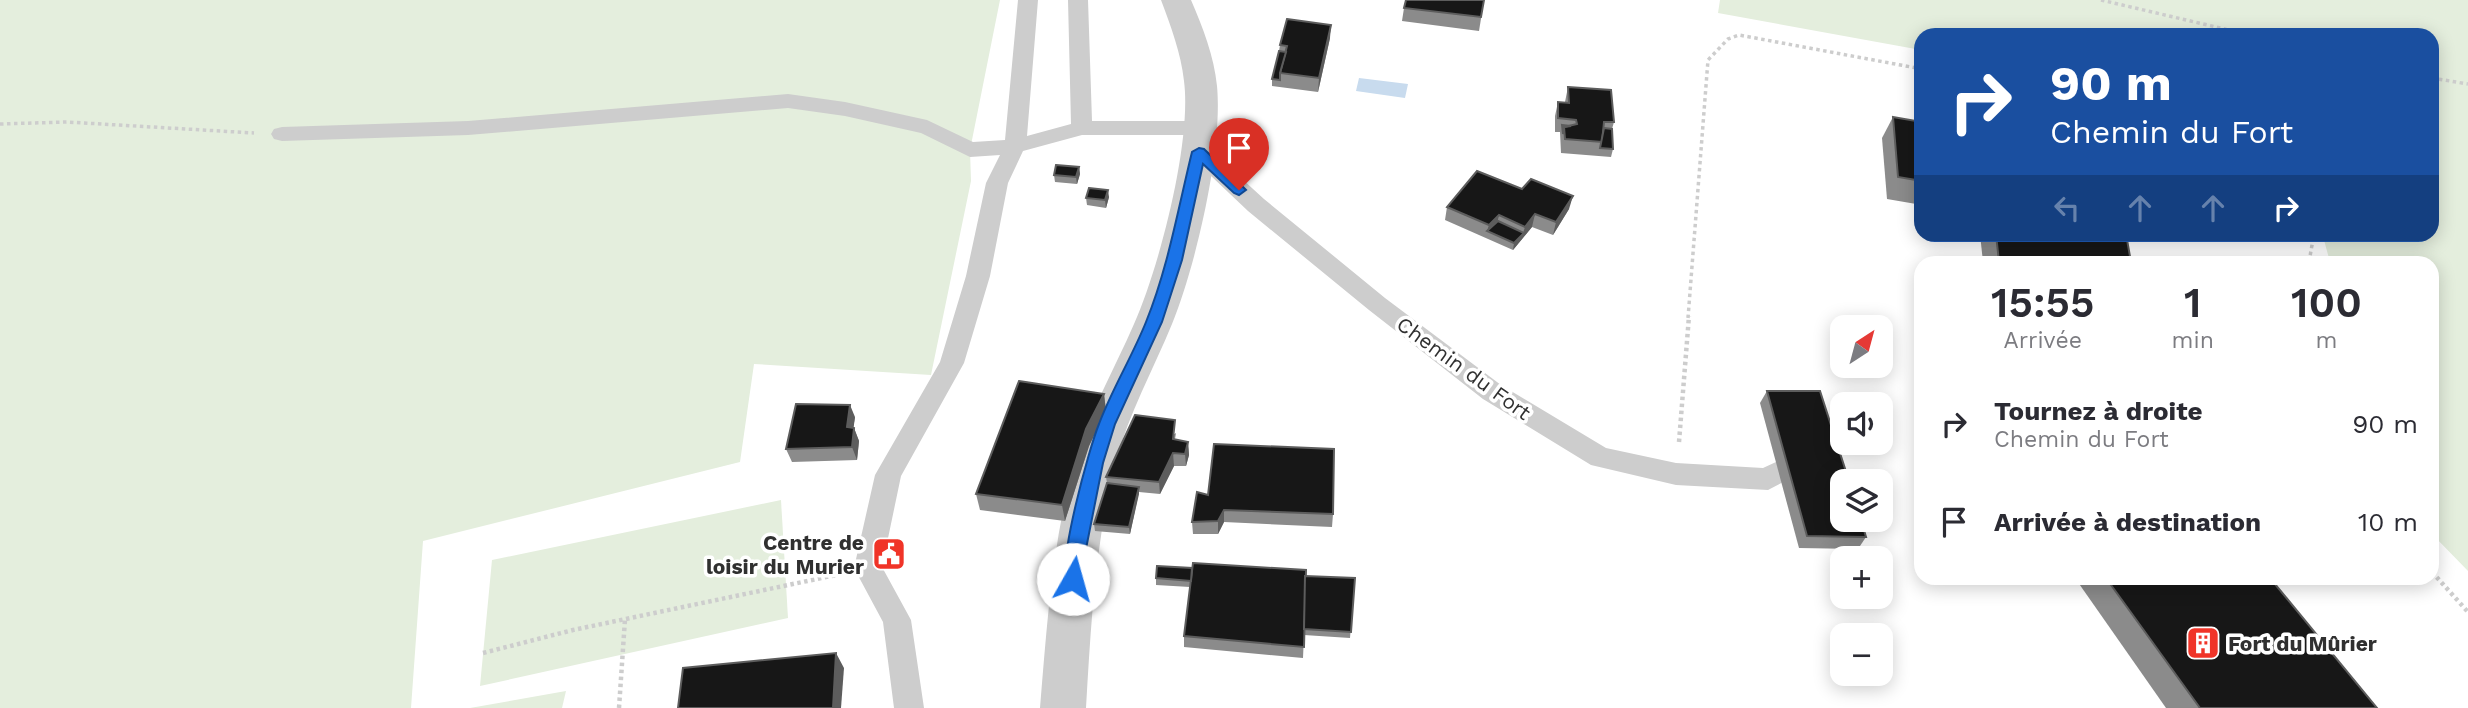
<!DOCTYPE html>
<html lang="fr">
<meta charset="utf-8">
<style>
:root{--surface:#fff;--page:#f2f2f3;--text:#2b2b33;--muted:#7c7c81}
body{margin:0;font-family:"Work Sans",sans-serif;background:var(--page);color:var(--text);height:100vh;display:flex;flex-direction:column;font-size:26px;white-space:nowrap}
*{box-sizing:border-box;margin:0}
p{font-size:23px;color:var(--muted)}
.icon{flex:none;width:38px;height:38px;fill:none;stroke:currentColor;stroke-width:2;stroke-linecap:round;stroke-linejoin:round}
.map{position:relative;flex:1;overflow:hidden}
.side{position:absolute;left:1914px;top:256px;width:525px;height:329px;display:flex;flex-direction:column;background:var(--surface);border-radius:21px;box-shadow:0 4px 18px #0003}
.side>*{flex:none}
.hud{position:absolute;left:1914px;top:28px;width:525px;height:214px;border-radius:21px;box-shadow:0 4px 18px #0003;background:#1a4fa0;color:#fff;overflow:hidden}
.needle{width:46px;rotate:36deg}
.tools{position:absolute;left:1830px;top:315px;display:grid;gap:14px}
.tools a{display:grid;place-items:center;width:63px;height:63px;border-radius:14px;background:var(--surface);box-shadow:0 4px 18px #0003;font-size:35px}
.pin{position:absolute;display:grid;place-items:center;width:60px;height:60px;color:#fff;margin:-72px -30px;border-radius:50% 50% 50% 0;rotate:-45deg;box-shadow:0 0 7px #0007}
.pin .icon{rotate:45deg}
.me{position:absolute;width:77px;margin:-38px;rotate:7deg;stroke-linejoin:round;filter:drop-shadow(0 0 5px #0008)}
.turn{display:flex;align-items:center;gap:24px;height:147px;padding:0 21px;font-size:32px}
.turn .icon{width:91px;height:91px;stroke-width:2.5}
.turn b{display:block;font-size:49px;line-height:60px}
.lanes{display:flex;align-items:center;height:66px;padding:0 21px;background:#0003;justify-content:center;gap:35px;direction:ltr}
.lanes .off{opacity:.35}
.eta{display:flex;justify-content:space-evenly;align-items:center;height:119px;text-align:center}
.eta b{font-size:42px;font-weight:600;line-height:49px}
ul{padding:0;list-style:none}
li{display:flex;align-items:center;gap:21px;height:98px;padding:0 21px}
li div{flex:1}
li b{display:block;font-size:26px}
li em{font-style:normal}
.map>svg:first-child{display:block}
.green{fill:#e4eedd}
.water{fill:#c8dbee}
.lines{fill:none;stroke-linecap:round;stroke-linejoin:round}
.path-far1{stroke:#cdcdcd;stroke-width:3.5;stroke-dasharray:3.5 3.5;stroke-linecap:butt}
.path{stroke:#cdcdcd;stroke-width:4.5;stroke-dasharray:3.5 3.5;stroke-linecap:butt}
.service{fill:#cdcdcd;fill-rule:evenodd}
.tertiary{fill:#cdcdcd;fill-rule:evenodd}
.wall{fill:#8b8b8b}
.shaded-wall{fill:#5d5d5d}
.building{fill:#171717;stroke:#5d5d5d;stroke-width:2}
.route{fill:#1a73e8;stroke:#114b97;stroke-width:2}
.labels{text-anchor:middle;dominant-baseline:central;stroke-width:7;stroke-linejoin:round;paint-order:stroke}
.street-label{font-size:21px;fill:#303030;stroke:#fff}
.poi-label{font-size:21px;font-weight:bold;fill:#303030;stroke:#fff;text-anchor:end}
</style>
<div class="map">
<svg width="2468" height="708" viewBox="0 0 2468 708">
<rect width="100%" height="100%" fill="#fff"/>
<g class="green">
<path d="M0 0H1000L970 150 971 181 931 375 754 364 740 462 423 541 411 708H0Z"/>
<path d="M1720 0H2468V571L2433 535 2432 262H2330L2324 240 2326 235 2432 234V35H1922L1921 50 1718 13Z"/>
<path d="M781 500 788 618 480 686 492 560Z"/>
<path d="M566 691 562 708H470Z"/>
</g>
<path class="water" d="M1359 78 1408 84 1405 98 1356 91Z"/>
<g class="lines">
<g class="path-far1">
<path d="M2101 0 2250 35"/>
<path d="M2432 78 2468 84"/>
<path d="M0 124 67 122 254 133"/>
<path d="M2309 262 2314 234"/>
<path d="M1688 318 1708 60 1728 39 1739 35 1922 69"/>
</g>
<g class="path">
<path d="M1679 442 1689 316"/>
<path d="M2432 572 2468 612"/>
<path d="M483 653 573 630 836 575"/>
<path d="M619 708 625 619"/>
</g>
<g class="service">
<path d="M1018 0H1038L1027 136 1071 124 1068 0H1088L1092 121H1203L1211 123 1214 128 1211 133 1203 135H1082L1023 151 1008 183 990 276 964 363 901 476 882 567 911 620 924 708H894L883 622 854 568 875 475 940 362 966 276 986 183 1000 155 970 157 921 133 845 116 788 108 468 135 282 141 274 139 271 134 274 129 282 127 468 121 788 94 845 102 927 120 973 142 1005 140Z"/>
<path d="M1199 145 1207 147 1264 199 1385 298 1501 385 1606 448 1676 463 1763 468 1776 462 1785 465 1789 473 1785 481 1768 490 1676 485 1591 465 1483 399 1369 310 1248 211 1191 157 1188 152 1191 147Z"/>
</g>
<path class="tertiary" d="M1161 0H1191C1203 28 1214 56 1217 86 1223 149 1196 265 1172 324 1153 370 1129 413 1116 461 1095 542 1091 625 1086 708H1040C1047 625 1052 542 1075 461 1089 413 1114 370 1134 324 1159 268 1192 142 1184 81 1181 53 1171 27 1161 0Z"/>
</g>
<g class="wall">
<path d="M1484 0 1479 31 1402 21 1404 8Z"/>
<path d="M1330 38 1318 92 1272 86V79L1279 51 1280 45Z"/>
<path d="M1568 87 1614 122 1612 129 1613 149 1611 157 1561 153 1560 132H1555V116L1558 102H1565Z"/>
<path d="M1893 117 1922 122V205L1887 199 1882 138Z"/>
<path d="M1079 167 1080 174 1077 184 1055 182 1054 175Z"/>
<path d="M1522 189 1569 209 1553 235 1532 227 1513 250 1445 220 1447 207Z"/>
<path d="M1109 197 1106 208 1087 205 1086 198Z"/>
<path d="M1980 234H2126L2131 262H1983Z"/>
<path d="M1767 391 1866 537 1858 549 1799 548 1760 403Z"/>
<path d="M1104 394 1106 411 1089 446 1065 521 980 510 976 494Z"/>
<path d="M855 417 853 428H854L859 441 857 460 792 462 786 449Z"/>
<path d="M1176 433 1175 439 1188 442 1189 455 1186 466H1174L1160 494 1139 492 1130 534 1095 531 1094 524 1107 483 1106 477Z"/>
<path d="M1208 495 1333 514 1332 527 1224 522 1218 534H1193L1192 522Z"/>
<path d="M1305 576 1355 578 1350 638 1304 635 1303 658 1184 647V636L1190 587 1156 585V578Z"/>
<path d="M2075 578H2270L2377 708H2166Z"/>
</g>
<g class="shaded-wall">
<path d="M1331 25 1330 38 1318 92 1319 78Z"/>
<path d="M1079 167 1080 174 1077 184 1076 177Z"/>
<path d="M1108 190 1109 197 1106 208 1105 200Z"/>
<path d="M1573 196 1569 209 1553 235 1556 222Z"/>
<path d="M1535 214 1532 227 1513 250 1514 243 1523 233 1525 227Z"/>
<path d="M1499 215 1496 228 1487 231 1489 225Z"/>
<path d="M1104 394 1106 411 1089 446 1065 521 1062 505 1086 429Z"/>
<path d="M850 405 855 417 852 440 847 427Z"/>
<path d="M854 428 859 441 857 460 852 447Z"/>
<path d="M1188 442 1189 455 1186 466 1185 454Z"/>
<path d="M1173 453 1174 466 1160 494 1159 482Z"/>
<path d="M1139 487V494L1130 534 1129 527Z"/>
<path d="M1224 510V522L1218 534V521Z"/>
<path d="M836 653 844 668 841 708H833Z"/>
</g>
<g class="building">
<path d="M1406 0H1484L1481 17 1404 8Z"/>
<path d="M1287 19 1331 25 1319 78 1280 73 1287 46 1280 45Z"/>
<path d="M1279 51 1286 52 1280 73V80L1272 79Z"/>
<path d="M1568 87 1611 90 1614 122H1604L1602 142 1565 139 1564 127 1577 124 1576 120 1558 118V102L1569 103Z"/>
<path d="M1893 117 1922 122V181L1898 177Z"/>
<path d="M1562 125 1571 126 1564 127 1563 134Z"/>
<path d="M1604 128 1612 129 1613 149 1600 148Z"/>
<path d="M1056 165 1079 167 1076 177 1054 175Z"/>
<path d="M1477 171 1522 189 1531 179 1573 196 1556 222 1535 214 1525 227 1499 215 1489 225 1447 207Z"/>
<path d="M1089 188 1108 190 1105 200 1086 198Z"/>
<path d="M1498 221 1524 233 1514 243 1487 231Z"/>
<path d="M1996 234H2126L2131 262H1999Z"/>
<path d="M1019 381 1104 394 1086 429 1062 505 976 494Z"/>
<path d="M1767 391H1820L1849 481H1843V520H1861L1866 537 1807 536Z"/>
<path d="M796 404 850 405 847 427 854 428 852 447 786 449Z"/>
<path d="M1135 415 1175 420 1173 439 1188 442 1185 454 1173 453 1159 482 1106 477Z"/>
<path d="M1214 444 1334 449 1333 514 1224 510 1218 521 1192 522 1197 492 1208 495Z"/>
<path d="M1107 483 1139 487 1129 527 1094 524Z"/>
<path d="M1193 563 1306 570 1304 647 1184 636Z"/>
<path d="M1157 566 1192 568 1191 581 1156 578Z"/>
<path d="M1305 576 1355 578 1351 632 1304 629Z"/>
<path d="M2106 578H2270L2377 708H2200Z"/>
<path d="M836 653 833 708H678L683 668Z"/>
</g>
<path class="route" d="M1199 148 1204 149 1246 190 1239 195 1234 193 1203 164 1182 260 1162 322 1115 424 1103 463 1079 584 1073 587 1067 584C1057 565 1089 448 1099 424 1112 389 1132 357 1146 322 1168 268 1178 209 1192 152Z"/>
<defs>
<symbol id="civic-square" viewBox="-11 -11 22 22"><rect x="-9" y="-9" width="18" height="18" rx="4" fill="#f03428" stroke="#fff"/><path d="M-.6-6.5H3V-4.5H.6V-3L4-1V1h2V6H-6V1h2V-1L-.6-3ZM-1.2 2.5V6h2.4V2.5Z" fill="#fff"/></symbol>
<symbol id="building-square" viewBox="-11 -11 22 22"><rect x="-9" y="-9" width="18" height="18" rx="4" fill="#f03428" stroke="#fff"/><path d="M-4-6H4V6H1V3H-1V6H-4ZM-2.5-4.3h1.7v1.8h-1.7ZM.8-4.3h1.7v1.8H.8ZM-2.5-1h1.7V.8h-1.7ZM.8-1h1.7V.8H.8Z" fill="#fff"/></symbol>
</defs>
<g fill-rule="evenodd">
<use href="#civic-square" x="870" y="535" width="38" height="38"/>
<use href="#building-square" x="2184" y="624" width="38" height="38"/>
</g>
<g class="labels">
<g class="street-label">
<text transform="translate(1464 368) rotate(36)">Chemin du Fort</text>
</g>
<g class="poi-label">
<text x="864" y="542">Centre de<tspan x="864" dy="24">loisir du Murier</tspan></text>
<text x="2228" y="643" text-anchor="start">Fort du Mûrier</text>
</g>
</g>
</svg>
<div class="tools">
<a><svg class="needle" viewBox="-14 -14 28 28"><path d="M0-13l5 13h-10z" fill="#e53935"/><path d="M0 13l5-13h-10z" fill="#7c7c81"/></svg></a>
<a><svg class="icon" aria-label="sound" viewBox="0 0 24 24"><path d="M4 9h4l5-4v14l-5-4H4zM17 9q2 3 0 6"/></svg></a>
<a><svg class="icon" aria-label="layers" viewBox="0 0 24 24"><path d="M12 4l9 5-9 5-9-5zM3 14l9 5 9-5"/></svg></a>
<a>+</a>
<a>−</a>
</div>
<div class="pin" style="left:1239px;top:190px;background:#d93025"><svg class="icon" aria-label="arrive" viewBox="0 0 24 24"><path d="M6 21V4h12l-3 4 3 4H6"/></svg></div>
<svg class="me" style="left:1073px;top:579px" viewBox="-20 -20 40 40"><circle r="19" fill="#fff"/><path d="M0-13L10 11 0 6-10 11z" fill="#1a73e8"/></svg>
<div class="hud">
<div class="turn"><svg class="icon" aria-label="right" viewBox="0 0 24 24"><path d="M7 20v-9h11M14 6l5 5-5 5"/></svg><div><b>90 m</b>Chemin du Fort</div></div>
<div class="lanes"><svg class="icon off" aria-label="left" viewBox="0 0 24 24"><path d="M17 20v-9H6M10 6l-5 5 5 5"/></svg><svg class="icon off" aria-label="ahead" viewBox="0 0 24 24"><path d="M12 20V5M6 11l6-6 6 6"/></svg><svg class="icon off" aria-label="ahead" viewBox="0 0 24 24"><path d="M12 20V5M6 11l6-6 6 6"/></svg><svg class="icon" aria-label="right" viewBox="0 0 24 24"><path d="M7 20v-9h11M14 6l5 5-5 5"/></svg></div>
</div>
<section class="side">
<div class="eta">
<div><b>15:55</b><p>Arrivée</p></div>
<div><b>1</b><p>min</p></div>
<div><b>100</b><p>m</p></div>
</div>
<ul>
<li><svg class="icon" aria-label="right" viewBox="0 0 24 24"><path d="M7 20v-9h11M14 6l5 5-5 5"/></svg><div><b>Tournez à droite</b><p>Chemin du Fort</p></div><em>90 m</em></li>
<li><svg class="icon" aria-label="arrive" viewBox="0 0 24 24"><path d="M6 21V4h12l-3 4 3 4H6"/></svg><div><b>Arrivée à destination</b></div><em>10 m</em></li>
</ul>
</section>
</div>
